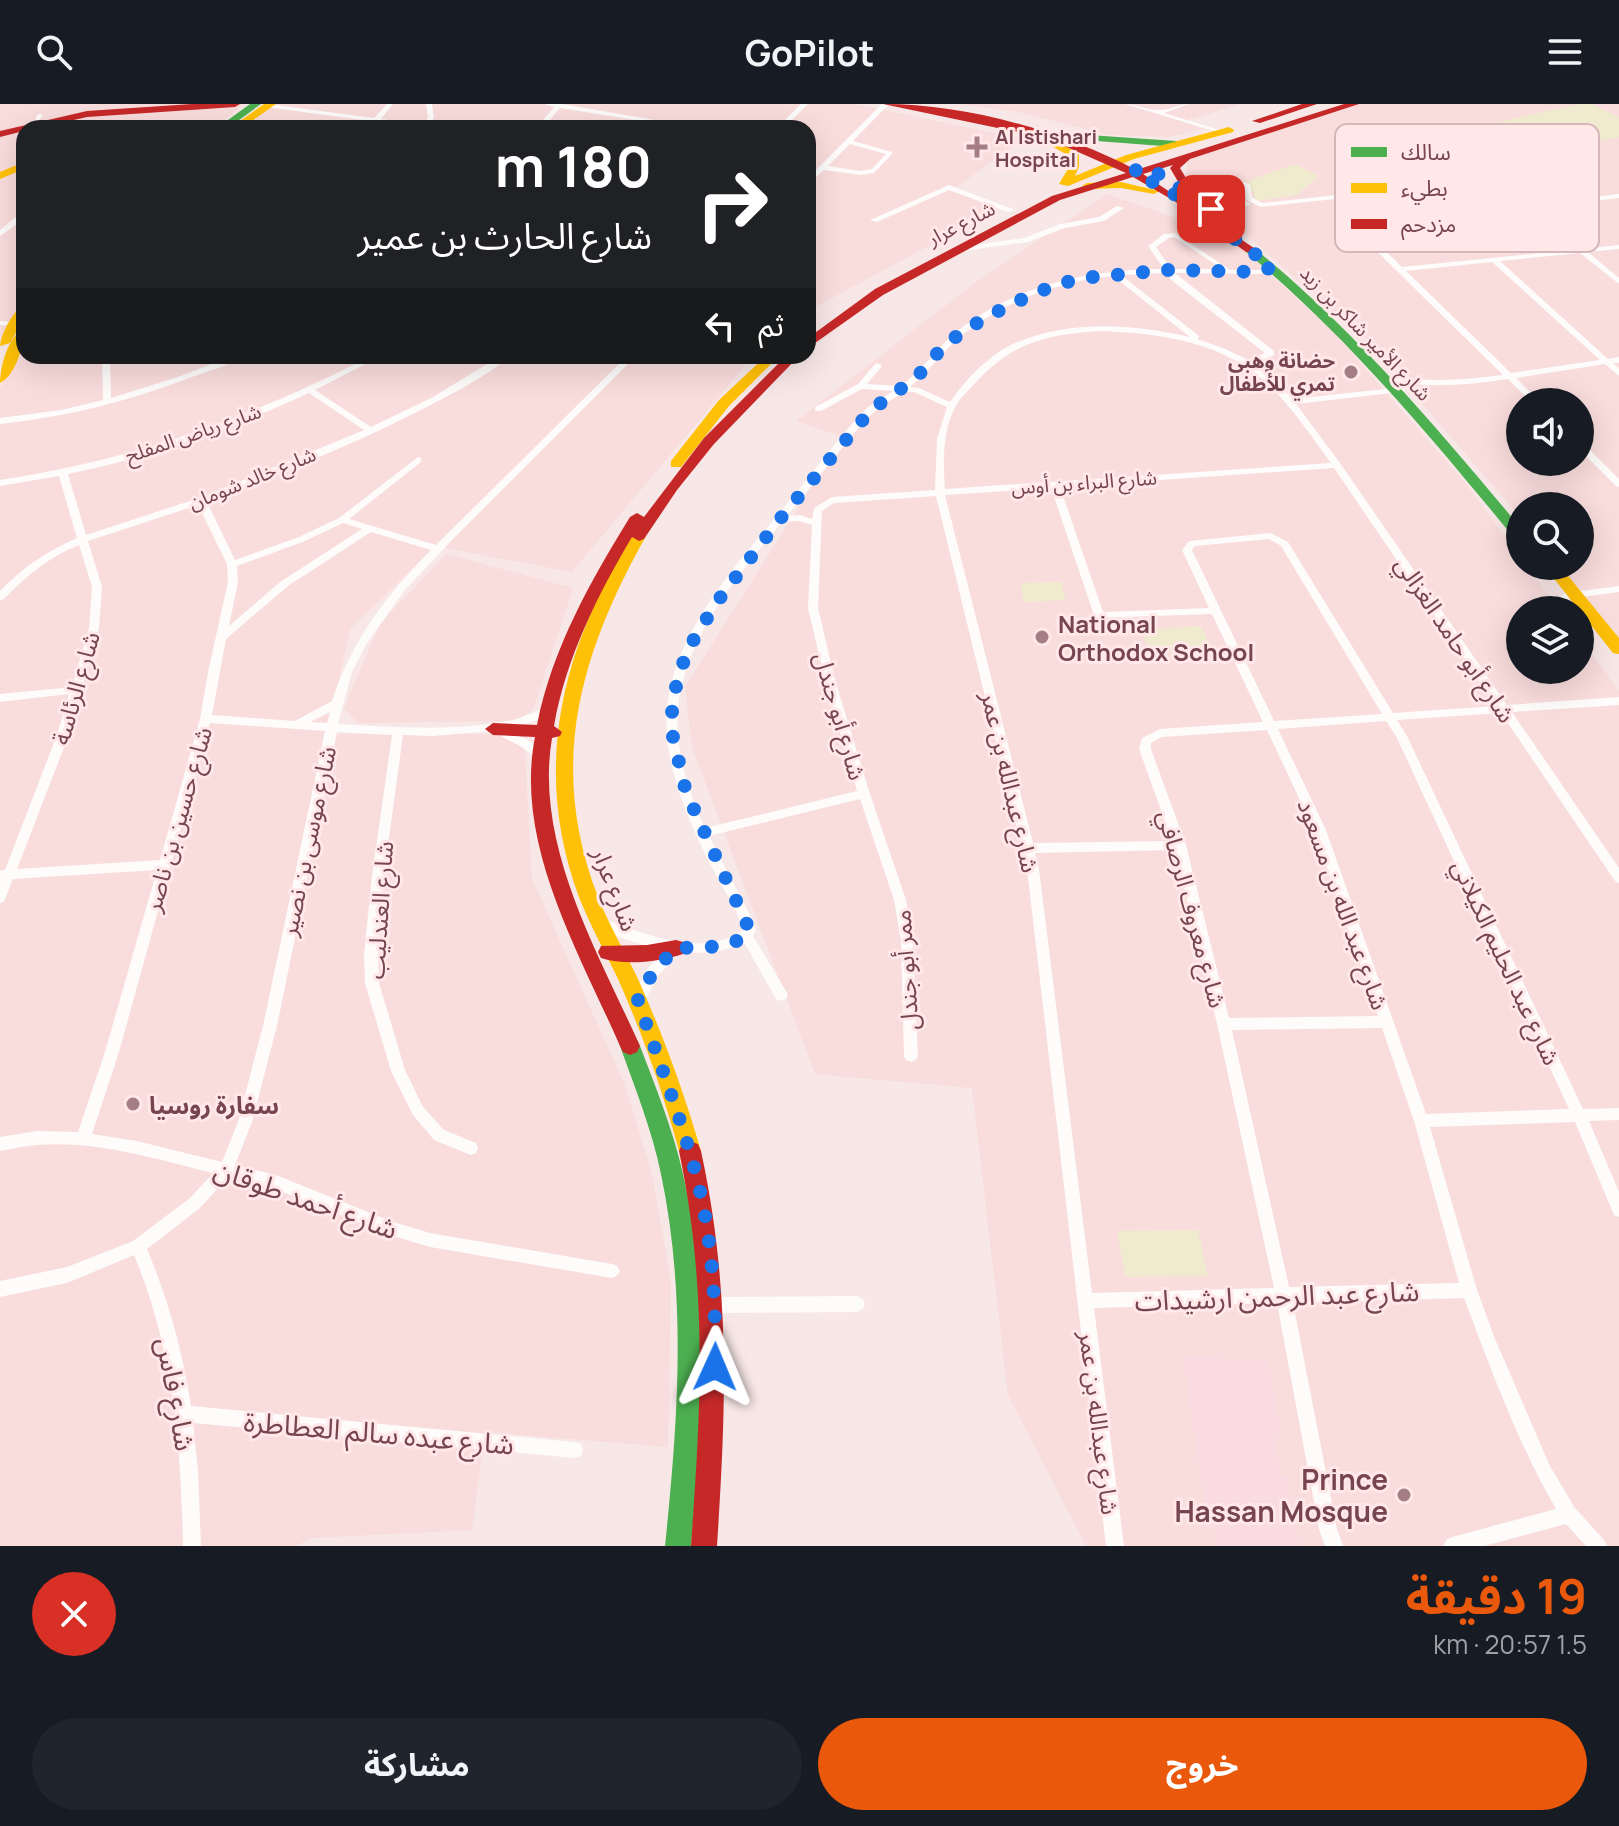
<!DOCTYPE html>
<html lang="ar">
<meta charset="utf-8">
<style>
:root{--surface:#171b24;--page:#20242c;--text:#f1f3f6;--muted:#9ea1a6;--accent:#ea580c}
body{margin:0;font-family:Manrope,"Noto Sans Arabic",sans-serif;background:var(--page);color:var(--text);direction:rtl;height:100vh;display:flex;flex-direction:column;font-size:30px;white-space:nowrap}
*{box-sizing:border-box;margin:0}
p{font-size:26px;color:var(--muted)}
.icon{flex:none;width:44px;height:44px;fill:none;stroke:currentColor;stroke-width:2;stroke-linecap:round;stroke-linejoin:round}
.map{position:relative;height:1442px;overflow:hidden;direction:ltr}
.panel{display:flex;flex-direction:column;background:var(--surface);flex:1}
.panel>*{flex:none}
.top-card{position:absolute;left:16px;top:16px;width:800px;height:244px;border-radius:24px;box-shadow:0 8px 32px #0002;direction:rtl;background:#202124;color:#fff;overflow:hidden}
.controls{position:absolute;left:1506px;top:284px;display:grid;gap:16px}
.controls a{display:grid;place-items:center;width:88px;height:88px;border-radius:50%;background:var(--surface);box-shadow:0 8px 32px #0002;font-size:40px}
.pin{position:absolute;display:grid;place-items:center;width:68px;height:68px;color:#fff;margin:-34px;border-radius:16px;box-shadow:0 4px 12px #0006}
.me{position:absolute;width:88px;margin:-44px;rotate:1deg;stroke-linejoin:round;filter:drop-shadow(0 0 6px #0008)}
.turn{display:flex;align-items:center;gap:28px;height:168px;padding:0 32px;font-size:36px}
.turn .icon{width:104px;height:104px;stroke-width:2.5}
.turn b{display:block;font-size:56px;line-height:68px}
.then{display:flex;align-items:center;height:76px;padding:0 32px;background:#0003;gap:16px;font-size:30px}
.round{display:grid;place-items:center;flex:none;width:84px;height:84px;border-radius:42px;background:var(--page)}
.summary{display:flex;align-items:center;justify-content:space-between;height:136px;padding:0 32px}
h1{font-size:48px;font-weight:700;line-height:60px;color:var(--accent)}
.primary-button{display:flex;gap:16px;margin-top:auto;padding:16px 32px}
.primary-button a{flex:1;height:92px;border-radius:48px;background:var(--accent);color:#fff;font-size:32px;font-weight:700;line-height:92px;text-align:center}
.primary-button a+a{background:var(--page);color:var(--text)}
header{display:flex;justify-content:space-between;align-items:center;height:104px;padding:0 32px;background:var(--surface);font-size:36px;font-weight:700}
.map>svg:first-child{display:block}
.residential{fill:#f9dcdc;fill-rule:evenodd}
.commercial{fill:#fbdbe2}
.green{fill:#f0eacf}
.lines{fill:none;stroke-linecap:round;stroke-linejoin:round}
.street{fill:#fefbfb;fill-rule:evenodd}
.fast{fill:#4caf50;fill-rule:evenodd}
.slow{fill:#ffc107;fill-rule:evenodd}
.jam{fill:#c62828;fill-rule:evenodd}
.route{stroke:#1a73e8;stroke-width:14;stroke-dasharray:0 25.2}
.poi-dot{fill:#a47e84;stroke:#ffe8e7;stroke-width:3}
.labels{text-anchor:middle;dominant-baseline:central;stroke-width:6;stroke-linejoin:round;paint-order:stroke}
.far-poi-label{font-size:20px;font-weight:bold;fill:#77454f;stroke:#ffe8e7;text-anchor:start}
.far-street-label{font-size:20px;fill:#77454f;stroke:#ffe8e7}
.poi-label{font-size:24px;font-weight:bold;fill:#77454f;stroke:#ffe8e7;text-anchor:start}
.street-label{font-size:24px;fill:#77454f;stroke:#ffe8e7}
.near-street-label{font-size:28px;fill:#77454f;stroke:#ffe8e7}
.near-poi-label{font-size:28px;font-weight:bold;fill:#77454f;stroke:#ffe8e7;text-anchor:end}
.key{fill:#ffe8e7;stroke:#d6b7b9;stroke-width:2}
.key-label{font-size:22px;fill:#77454f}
</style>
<header><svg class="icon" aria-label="menu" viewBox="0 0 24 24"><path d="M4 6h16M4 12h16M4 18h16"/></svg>GoPilot<svg class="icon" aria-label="search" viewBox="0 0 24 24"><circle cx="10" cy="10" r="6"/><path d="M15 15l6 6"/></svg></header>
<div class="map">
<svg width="1619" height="1442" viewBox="0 0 1619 1442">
<rect width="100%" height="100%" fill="#f7e7e6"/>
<g class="residential">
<path d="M0 0H244L214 24H24V205L0 237Z"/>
<path d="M274 0H855L1023 35 955 84 997 105 808 207V24H243Z"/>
<path d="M959 0H1240L1182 18 1203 25 1168 33 1110 31 1018 8Z"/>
<path d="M1349 0H1619V534L1560 462H1580V402H1520V413L1368 237 1191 83 1186 72 1188 53 1228 36ZM1520 298H1580V358H1520Z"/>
<path d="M1107 90 1230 133 1334 229 1467 381 1520 453V462H1527L1559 506H1520V566H1580V534L1619 587V1442H1086L1008 1291 972 984 815 970 692 643 685 583 843 333 796 317 976 178Z"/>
<path d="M24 237V252H753L572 468 436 442 350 525 327 630H524L532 775 624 979 652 1070 671 1177 668 1343 485 1328 472 1426 312 1434 296 1442H0V284Z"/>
<path d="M446 450 573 484 534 604 517 617 358 619 344 604 380 520Z"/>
</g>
<path class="commercial" d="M1183 1253 1268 1256 1281 1326 1273 1327 1281 1371H1286L1299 1442H1218L1215 1423 1208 1422Z"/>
<g class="green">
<path d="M1579 0H1592L1619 13V33L1581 41 1587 58 1407 83 1357 57 1401 41 1530 62 1516 31 1494 19Z"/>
<path d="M1295 60 1319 72 1297 91 1257 97 1247 77Z"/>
<path d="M1061 478 1066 496 1024 498 1020 479Z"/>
<path d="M1201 522 1212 545 1151 550 1141 526Z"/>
<path d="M1198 1126 1208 1172 1125 1173 1117 1127Z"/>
</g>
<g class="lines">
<g class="street">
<path d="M268 0 374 14 387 0H393L381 15 422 20 428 14 426 0H432L434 14 429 21 440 24H422L266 3V1Z"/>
<path d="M545 0H562L701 24H686L560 4 543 24H536L554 3Z"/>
<path d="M801 0H808L784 24H777Z"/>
<path d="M882 0H889L853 37 892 48V50L874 69 860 71 824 66 808 80V74ZM850 40 886 50 872 65 860 67 828 62Z"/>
<path d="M1125 0C1136 0 1146 6 1157 6 1168 7 1178 0 1189 0L1164 9 1226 28 1221 29Z"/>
<path d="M38 10 43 11 36 21H32Z"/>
<path d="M1582 58 1584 59V61L1474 80 1261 103 1246 96 1244 84 1236 78 1242 77 1250 81 1252 93 1262 99 1474 76Z"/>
<path d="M949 81 1015 106 1008 108 949 86 877 118 870 116Z"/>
<path d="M1619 90V94L1365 124 1366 127 1402 163 1619 141V145L1588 148 1619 174V180L1580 149 1500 157 1608 255 1619 253V259H1613L1619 264V272L1605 260 1516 274 1540 298H1531L1508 275C1468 281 1428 285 1389 276V272L1392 271C1429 280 1466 275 1503 271L1359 130 1358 120ZM1492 158 1600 256 1511 269 1406 167Z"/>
<path d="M1191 91 1247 98 1251 100 1247 102 1194 95H1191Z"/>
<path d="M1117 102 1124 104 1104 117 1065 124 1028 138 962 147 958 145 962 143 1024 134 1060 120 1099 113Z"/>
<path d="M21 109H24V115L0 132V126Z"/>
<path d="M1175 129 1230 166H1259L1275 161V165L1260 170 1175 169 1274 247V251L1254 260 1275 276 1292 295 1404 283V287L1401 288 1296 300 1340 359 1507 601 1619 593V601L1512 608 1619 764V779L1615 777 1501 609 1397 616 1407 632 1583 1005 1619 1004V1016L1589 1017 1619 1088V1113L1614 1111 1575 1018 1430 1023 1477 1186 1495 1235 1550 1362 1575 1404 1604 1436 1607 1442H1586L1566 1420 1484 1442H1443L1446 1436 1452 1433 1556 1405C1519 1342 1490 1263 1464 1194L1293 1199 1337 1425 1343 1442H1325L1319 1425 1277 1199 1094 1204 1124 1442H1106L1027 765 936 392 834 399 822 407 818 504 835 576 870 690 906 796 913 837 918 952 916 956 911 958 906 956 904 952 901 837 894 796 860 695 709 732 754 819 756 827 753 832 786 887 788 891 786 895 781 897 776 895 744 838C724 849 702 850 680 848L658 872 643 900 638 902 633 900 631 896 648 864 666 846C646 842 609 833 596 819L597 815 602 814C646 830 700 855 743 826 739 807 725 789 716 771 702 745 689 717 679 688 671 662 664 632 667 604 675 526 737 460 785 402 807 376 828 348 850 322L868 303 893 287 862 285 821 307H815V303L858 280 875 260 878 259 882 262 867 280 900 282C921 268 935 246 954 230 1011 182 1090 165 1164 165L1148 142 1164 130ZM1174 133 1222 165H1171L1156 143 1169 134ZM1167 169 1171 176 1265 249 1249 256 1223 244 1197 235 1199 233 1198 231 1121 171ZM1113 172 1190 233C1133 220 1069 215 1013 240 989 251 965 276 950 298L919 284 910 283C928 269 941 249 959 234 1000 199 1059 177 1113 172ZM1100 227C1160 229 1225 238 1270 282 1293 305 1311 332 1331 359L945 385C943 358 942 325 957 300 962 292 970 285 977 277 1015 237 1047 231 1100 227ZM904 288H914L947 303 937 335 935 386 832 393 814 404 812 415 800 411 787 412 865 316 880 303ZM1334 364 1496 602 1393 609 1288 438 1271 429 1189 437 1182 446 1209 504 1103 508 1060 383ZM1051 384 1095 514 1212 510 1263 618 1160 625 1142 634 1139 645 1172 737 1033 739 945 391ZM799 417 812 421 808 504 825 576 857 687 705 724C689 688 674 645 678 604 685 533 738 471 782 418ZM1269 435 1281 442 1382 610 1274 617 1192 446 1195 442ZM1386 617 1396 632 1569 1005 1426 1010 1326 726 1278 625ZM1267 626 1314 726 1378 912 1229 914 1186 741 1151 645V639L1162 633ZM1175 746 1217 920 1274 1184 1092 1189 1039 765 1035 749ZM1382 924 1414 1017 1459 1179 1289 1183 1232 926Z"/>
<path d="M0 217 14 218 18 220 14 222 0 221Z"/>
<path d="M102 252H110L111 294 178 273 232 252H243C229 262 209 267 192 273 130 297 66 313 0 320V314L61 306 103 296Z"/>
<path d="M371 252H381L315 286 371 323 433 293 500 252H510C485 274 451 290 421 306 352 341 279 370 207 398L235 456 299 433 339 414 418 353 421 354V358L349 415 436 441 627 252H636L453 435 405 486 367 539 352 568 338 620C396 623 455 628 513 616 525 613 536 607 548 603L554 607 552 610 522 622 504 625 528 636 544 650 546 653 540 657 520 642 491 627 433 632 403 631 384 771 378 851 379 879 405 966 423 1003 444 1026 476 1039 478 1044 476 1049 471 1051 434 1036 413 1011 391 967 365 879 364 851 372 771 392 631 337 628 277 922 252 1018 235 1061 276 1071 390 1117 430 1129 612 1160 617 1162 620 1167 617 1172 612 1174 430 1143 390 1131 275 1085 228 1073 200 1104 147 1145C168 1195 183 1248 191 1302L575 1338 581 1340 583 1346 581 1352 575 1354 193 1319 198 1366 201 1442H183C181 1342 173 1244 134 1151L67 1179 0 1193V1177L67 1163 133 1137 190 1094 213 1069C156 1055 96 1036 37 1041 24 1042 12 1045 0 1047V1033L37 1027 78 1028 105 948 157 766 13 775 4 798 0 799V767L5 766 58 628 69 590 0 598V590L72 583 89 524 92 483 79 441C49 453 26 472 4 495L0 496V487C23 463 47 447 77 434L59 372 0 382V376C136 355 248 315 371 252ZM309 289 364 326 202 393 86 431 68 370C151 353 232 325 309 289ZM198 401 227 460 228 478 208 568 200 615 160 756 17 765 70 628 99 524 102 483 88 437ZM343 419 362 425 280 478 229 522 238 478 237 462 305 437ZM371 428 431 446C386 491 352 536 332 597L295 617 212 611 226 535 288 482ZM330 608 327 619 310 618ZM210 619 325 627 263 922 238 1018 222 1058 137 1037 92 1030 119 948Z"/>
<path d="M1580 338 1583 339 1619 375V383L1616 382 1580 346Z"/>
<path d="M1619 482V488L1566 495 1561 492 1566 489Z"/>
<path d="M857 1192 863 1195 865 1200 863 1205 857 1208 715 1209 709 1206 707 1201 709 1196 715 1193Z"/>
</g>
<g class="fast">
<path d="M250 0H261L228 24H217Z"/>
<path d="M1074 30 1176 37 1181 40 1176 43 1070 35V31Z"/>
<path d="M1246 144H1254C1355 226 1437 324 1520 423V437L1515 435C1431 333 1348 233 1246 148Z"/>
<path d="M630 933 637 936 640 942C656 984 673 1026 683 1070 711 1193 703 1317 691 1442H665C678 1317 687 1194 661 1070 652 1026 635 984 620 942L623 936Z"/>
</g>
<g class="slow">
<path d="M264 0H276L242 24H230Z"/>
<path d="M1229 23 1234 26 1233 28 1134 55 1068 82 1059 80 1069 63V52L1052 42V38H1060L1079 51V63L1075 72 1126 51Z"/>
<path d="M24 58V65L0 75V68Z"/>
<path d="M1121 78 1159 87 1154 90 1121 84 1087 85 1082 82 1087 79Z"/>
<path d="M24 201V215L10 239 0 242C1 229 13 207 24 201Z"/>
<path d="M24 224C24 241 16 271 0 279 0 262 8 233 24 224Z"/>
<path d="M766 252H779L729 302 681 363H671V357L719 296Z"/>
<path d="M639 427 646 432C580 550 547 661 598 793 609 821 625 848 638 875 663 931 684 988 701 1047L698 1054 690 1057 682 1054 679 1047C663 988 643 931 618 875 605 848 590 821 579 793 531 664 562 542 634 429Z"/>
<path d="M1544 462H1560L1619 534V550L1613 549Z"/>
</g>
<g class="jam">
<path d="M192 0H240L235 3 87 13 39 24H24V27L0 33V27L87 7Z"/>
<path d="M883 0C967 0 1062 27 1136 66L1344 0H1359L1190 55 1180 64 1196 91 1195 93 1186 91 1170 64 1173 61 1143 70 1254 144V148H1246L1176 98 1133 73 1060 96 883 191 808 244V234L875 185 1052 92 1126 69 1046 34Z"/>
<path d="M1302 0H1317L1260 19 1252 17Z"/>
<path d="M786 252H799L714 340 677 386 644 435 639 437 632 433C597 492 566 554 554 622L562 628 560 632 552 634C534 741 598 848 640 942L637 948 630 951 623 948 620 942C579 848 514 740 535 633L493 631 485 625 493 619 537 621C552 545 590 478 630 413L637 409 644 413 704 334Z"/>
<path d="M676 836 683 838 686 844 683 850C659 858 625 862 601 854L598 848 601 842 647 841Z"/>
<path d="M690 1037 698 1040 701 1047C731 1186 726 1302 717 1442H691C701 1302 708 1186 679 1047L682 1040Z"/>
</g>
</g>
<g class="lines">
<path class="route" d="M715 1263C716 1204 713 1145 700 1087 685 1022 659 959 638 896L653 868 676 844C698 843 735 846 750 827L686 688 673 633 672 606 677 577 688 545 717 498 780 415 871 306 916 274 942 244 963 227 1009 201 1055 181 1083 174 1167 166 1260 168 1272 163 1183 95 1133 67 1148 63 1211 105"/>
</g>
<g class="poi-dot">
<path d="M973 31h8v8h8v8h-8v8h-8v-8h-8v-8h8z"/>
<circle cx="1351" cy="268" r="8"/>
<circle cx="1042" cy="533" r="8"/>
<circle cx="133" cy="1000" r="8"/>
<circle cx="1404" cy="1391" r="8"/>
</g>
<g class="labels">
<g class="far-poi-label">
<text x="995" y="32">Al Istishari<tspan x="995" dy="23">Hospital</tspan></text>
<text x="1335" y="256" text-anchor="end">حضانة وهبي<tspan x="1335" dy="23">تمري للأطفال</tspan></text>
</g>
<g class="far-street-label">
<text transform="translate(961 119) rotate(-27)">شارع عرار</text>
<text transform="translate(1366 229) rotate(46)">شارع الأمير شاكر بن زيد</text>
<text transform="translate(193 329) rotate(-19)">شارع رياض المفلح</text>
<text transform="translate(252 374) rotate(-22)">شارع خالد شومان</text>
<text transform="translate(1084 378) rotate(-4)">شارع البراء بن أوس</text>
</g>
<g class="poi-label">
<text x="1058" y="519">National<tspan x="1058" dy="28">Orthodox School</tspan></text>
<text x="149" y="1000">سفارة روسيا</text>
</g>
<g class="street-label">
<text transform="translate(1456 535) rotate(56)">شارع أبو حامد الغزالي</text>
<text transform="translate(75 584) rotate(-74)">شارع الرئاسة</text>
<text transform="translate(841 612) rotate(74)">شارع أبو جندل</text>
<text transform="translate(1011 678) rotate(77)">شارع عبدالله بن عمر</text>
<text transform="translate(177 715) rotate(-74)">شارع حسين بن ناصر</text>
<text transform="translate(307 737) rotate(-78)">شارع موسى بن نصير</text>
<text transform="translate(616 785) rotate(69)">شارع عرار</text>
<text transform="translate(1344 800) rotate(70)">شارع عبد الله بن مسعود</text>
<text transform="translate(1193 805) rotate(75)">شارع معروف الرصافي</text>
<text transform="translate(379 806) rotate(-86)">شارع العندليب</text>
<text transform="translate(1507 858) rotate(65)">شارع عبد الحليم الكيلاني</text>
<text transform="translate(905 866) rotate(-94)">ممر أبو جندل</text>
<text transform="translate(1100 1319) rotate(83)">شارع عبدالله بن عمر</text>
</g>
<g class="near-street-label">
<text transform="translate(306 1094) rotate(19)">شارع أحمد طوقان</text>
<text transform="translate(1277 1191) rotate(-2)">شارع عبد الرحمن ارشيدات</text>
<text transform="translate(177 1290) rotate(80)">شارع فاس</text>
<text transform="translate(379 1328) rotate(5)">شارع عبده سالم العطاطرة</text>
</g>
<g class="near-poi-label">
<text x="1388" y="1375">Prince<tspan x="1388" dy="32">Hassan Mosque</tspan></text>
</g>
</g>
<rect x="1335" y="20" width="264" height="128" rx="12" class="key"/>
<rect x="1351" y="43" width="36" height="10" fill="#4caf50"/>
<rect x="1351" y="79" width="36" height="10" fill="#ffc107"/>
<rect x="1351" y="115" width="36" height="10" fill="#c62828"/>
<g class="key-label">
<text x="1401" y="56">سالك</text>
<text x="1401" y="92">بطيء</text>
<text x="1401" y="128">مزدحم</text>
</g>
</svg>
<div class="controls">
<a><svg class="icon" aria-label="sound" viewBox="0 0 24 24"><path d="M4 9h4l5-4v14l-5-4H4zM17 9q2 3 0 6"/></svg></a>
<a><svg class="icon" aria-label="search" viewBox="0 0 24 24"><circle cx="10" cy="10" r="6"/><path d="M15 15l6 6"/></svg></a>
<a><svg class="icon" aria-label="layers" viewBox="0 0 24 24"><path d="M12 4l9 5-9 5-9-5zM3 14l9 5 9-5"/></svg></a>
</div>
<div class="pin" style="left:1211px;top:105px;background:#d93025"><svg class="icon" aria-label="arrive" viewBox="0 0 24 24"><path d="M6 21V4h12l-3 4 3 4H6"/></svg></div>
<svg class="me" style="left:715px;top:1263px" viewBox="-20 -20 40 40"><path d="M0-17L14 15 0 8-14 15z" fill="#1a73e8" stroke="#fff" stroke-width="4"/></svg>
<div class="top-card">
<div class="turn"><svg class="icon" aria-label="right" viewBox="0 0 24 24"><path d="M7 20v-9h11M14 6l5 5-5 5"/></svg><div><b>180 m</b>شارع الحارث بن عمير</div></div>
<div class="then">ثم<svg class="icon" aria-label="left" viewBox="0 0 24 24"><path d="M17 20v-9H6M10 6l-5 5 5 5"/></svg></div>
</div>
</div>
<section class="panel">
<div class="summary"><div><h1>19 دقيقة</h1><p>1.5 km · 20:57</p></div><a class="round" style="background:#d93025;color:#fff"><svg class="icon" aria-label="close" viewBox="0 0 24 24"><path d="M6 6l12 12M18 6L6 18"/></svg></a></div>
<div class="primary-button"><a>خروج</a><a>مشاركة</a></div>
</section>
